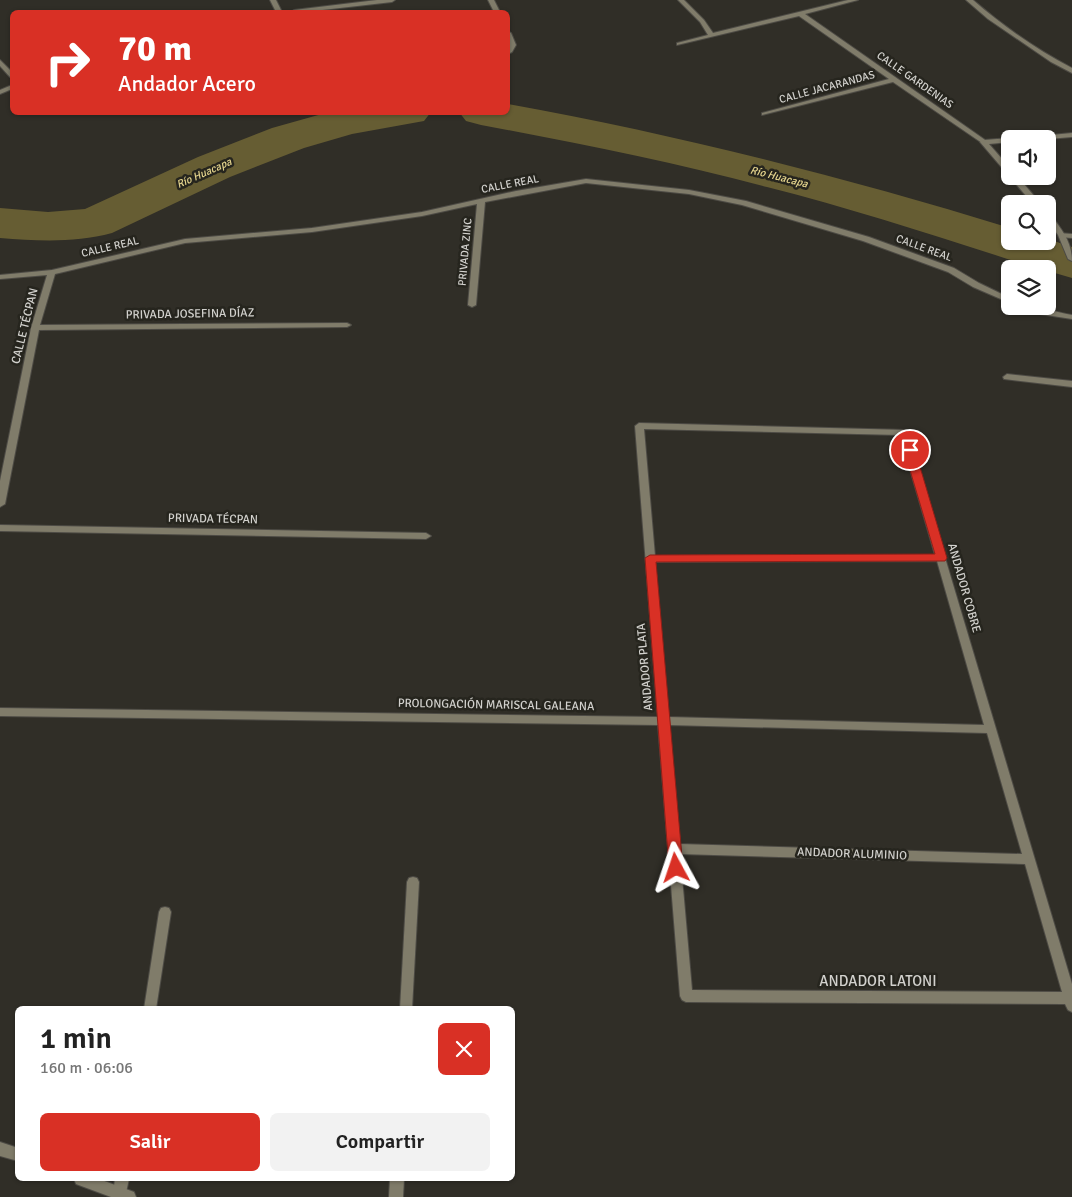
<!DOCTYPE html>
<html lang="es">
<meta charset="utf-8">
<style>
:root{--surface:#fff;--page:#f2f2f2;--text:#222;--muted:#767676;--accent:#d93025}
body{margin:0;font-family:Signika,sans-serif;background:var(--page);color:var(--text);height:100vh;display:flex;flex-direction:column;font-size:19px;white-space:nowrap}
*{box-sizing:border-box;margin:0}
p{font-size:16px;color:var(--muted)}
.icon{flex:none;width:28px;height:28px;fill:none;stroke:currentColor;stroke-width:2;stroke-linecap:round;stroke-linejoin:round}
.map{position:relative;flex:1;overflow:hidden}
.drawer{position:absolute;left:15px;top:1006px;width:500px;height:175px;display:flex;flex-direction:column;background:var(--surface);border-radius:8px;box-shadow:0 1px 4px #0004}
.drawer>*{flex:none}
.hud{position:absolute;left:10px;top:10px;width:500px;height:105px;border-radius:8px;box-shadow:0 1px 4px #0004;background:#d93025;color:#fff;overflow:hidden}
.tools{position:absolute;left:1001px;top:130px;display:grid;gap:10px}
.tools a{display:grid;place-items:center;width:55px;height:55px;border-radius:8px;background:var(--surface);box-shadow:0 1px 4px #0004;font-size:25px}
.pin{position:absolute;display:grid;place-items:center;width:42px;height:42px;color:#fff;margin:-21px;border:2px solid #fff;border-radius:50%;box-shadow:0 1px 5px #0007}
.me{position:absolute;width:55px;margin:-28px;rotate:355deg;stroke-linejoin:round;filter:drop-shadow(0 0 4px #0008)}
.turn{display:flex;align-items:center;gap:18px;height:105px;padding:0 25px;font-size:22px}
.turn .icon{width:65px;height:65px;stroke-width:2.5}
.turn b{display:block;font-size:35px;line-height:42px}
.round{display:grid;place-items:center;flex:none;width:52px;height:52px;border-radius:8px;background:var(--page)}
.headline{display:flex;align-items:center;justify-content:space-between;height:85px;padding:0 25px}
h1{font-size:30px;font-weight:600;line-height:38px}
.cta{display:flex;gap:10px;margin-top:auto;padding:10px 25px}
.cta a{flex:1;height:58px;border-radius:8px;background:var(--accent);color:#fff;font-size:20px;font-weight:600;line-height:58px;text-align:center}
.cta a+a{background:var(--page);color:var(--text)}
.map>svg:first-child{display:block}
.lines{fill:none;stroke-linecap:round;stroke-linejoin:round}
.river{fill:#665d33;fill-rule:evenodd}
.service-casing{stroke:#4d4b45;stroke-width:2}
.minor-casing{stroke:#4d4b45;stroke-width:2}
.tertiary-casing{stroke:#4d4b45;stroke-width:2}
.service{fill:#807c6a;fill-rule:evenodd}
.minor{fill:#807c6a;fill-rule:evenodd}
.tertiary{fill:#807c6a;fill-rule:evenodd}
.route{fill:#d93025;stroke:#8d1f18}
.labels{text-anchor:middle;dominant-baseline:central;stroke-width:5;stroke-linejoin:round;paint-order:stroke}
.far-street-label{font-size:11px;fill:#d2d1cd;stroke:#26251e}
.far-water-label{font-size:11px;font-style:italic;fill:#e4d48d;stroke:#26251e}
.street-label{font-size:12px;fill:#d2d1cd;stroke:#26251e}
.near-street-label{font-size:15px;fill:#d2d1cd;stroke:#26251e}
</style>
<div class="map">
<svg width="1072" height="1197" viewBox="0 0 1072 1197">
<rect width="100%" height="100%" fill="#302e27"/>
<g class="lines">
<g class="river">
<path d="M508 104C679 135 844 177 1010 228V241H1048V239L1072 247V278L1048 271V269H1039C948 240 858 210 767 187 672 162 577 143 481 125L466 121 459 112H508Z"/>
<path d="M329 112H431L424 121 352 134 304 148 230 177 112 233C75 243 38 241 0 238V208L48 212 85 209 198 157 272 128Z"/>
</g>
<defs>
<g id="service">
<path d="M413 877 417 878 419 882 412 1009H400L407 882 409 878Z"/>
<path d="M390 1179H404L403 1197H389Z"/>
</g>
<g id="minor">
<path d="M270 0H276L282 12H276Z"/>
<path d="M377 0H395L392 2 305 12H291L294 10Z"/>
<path d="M488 0H494L500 12H494Z"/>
<path d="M678 0H684L704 20 713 33 848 0H858L805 14 988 142 982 143 893 82 762 115V113L889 79 799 16 677 45V43L708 35 700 22Z"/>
<path d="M966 0H973C1003 26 1037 50 1072 68V73L1051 62 988 19Z"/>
<path d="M508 31 511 33 516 45 512 52 508 54V50L510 45 508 39Z"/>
<path d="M0 60 12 72V78L10 77 0 66Z"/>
<path d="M12 85V89L0 94V90Z"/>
<path d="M586 179 689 190 746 201 869 237 954 268 979 283 1010 298V303L973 287 948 272 863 241 742 205 689 194 586 183 485 202 476 305 472 307 468 305 477 204 422 216 312 232 185 243 55 274 40 325 347 323 351 325 347 327 39 330 5 504 0 507V481L31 328 47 275 0 279V275L52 270 185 239 312 228 422 212 516 191Z"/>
<path d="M1059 233 1072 234V238L1059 237Z"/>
<path d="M1020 306C1037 306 1055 312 1072 315V319L1033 313Z"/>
<path d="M1007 374 1072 381V387L1004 379 1003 377Z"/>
<path d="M639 423 907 430 1072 984V1012L1068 1010 1065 1004 686 1002 682 1000 680 996 658 725 0 716V708L658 717 635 426ZM644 429 900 435 935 555 655 556ZM937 561 984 725 668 717 655 562ZM669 725 987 733 1022 854 679 844ZM680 854 1025 864 1062 992 692 990Z"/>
<path d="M0 525 426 533 431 536 426 539 0 531Z"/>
<path d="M165 907 169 908 171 912 156 1009H144L159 912 161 908Z"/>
<path d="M115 1179H129L125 1197H115L113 1193Z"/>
</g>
<g id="tertiary">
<path d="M1072 133V137L1048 139H1027L1030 137Z"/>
<path d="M1010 138 1013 139H1010V142L989 144 1010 168V176H1017L1041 204H1033L980 142 984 140Z"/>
<path d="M1048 215H1051C1062 230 1072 242 1072 261L1068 259 1058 235 1048 221Z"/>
<path d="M0 1142 18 1148V1161L0 1156Z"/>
<path d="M74 1179H99L134 1192 136 1197H111L76 1184Z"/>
</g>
</defs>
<use href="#service" class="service-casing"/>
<use href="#minor" class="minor-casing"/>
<use href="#tertiary" class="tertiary-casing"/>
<use href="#service" class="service"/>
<use href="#minor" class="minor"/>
<use href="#tertiary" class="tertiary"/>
</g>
<path class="route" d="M910 446 915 450 947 558 945 561 656 562 683 868 681 872 676 873 671 872 669 868 645 558 650 555 935 554 904 450Z"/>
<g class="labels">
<g class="far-street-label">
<text transform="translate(915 80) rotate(35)">CALLE GARDENIAS</text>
<text transform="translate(827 87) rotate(-15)">CALLE JACARANDAS</text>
<text transform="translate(510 184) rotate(-11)">CALLE REAL</text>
<text transform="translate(110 247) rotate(-13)">CALLE REAL</text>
<text transform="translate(924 248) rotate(20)">CALLE REAL</text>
<text transform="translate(465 252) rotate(-85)">PRIVADA ZINC</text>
</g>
<g class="far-water-label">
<text transform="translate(204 173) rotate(-24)">Río Huacapa</text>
<text transform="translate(779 177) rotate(14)">Río Huacapa</text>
</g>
<g class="street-label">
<text transform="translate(190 314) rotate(-1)">PRIVADA JOSEFINA DÍAZ</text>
<text transform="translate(25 326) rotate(-76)">CALLE TÉCPAN</text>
<text transform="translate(213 519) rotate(1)">PRIVADA TÉCPAN</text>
<text transform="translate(964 588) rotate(74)">ANDADOR COBRE</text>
<text transform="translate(645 667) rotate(-95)">ANDADOR PLATA</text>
<text transform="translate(496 705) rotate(1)">PROLONGACIÓN MARISCAL GALEANA</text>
<text transform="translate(852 854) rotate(2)">ANDADOR ALUMINIO</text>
</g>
<g class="near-street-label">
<text x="878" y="981">ANDADOR LATONI</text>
</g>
</g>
</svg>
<div class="tools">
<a><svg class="icon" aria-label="sound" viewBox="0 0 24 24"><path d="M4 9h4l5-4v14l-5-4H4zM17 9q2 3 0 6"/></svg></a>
<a><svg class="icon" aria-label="search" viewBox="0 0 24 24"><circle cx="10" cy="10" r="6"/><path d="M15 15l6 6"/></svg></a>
<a><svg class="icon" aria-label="layers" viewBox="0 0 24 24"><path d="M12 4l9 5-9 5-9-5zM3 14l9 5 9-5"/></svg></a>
</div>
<div class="pin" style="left:910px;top:450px;background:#d93025"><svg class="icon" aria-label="arrive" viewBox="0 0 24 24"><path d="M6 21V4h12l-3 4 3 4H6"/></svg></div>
<svg class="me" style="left:676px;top:868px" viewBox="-20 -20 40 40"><path d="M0-17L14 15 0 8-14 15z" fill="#d93025" stroke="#fff" stroke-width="4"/></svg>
<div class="hud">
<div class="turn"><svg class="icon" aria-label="right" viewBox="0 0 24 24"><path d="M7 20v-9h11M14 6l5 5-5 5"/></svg><div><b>70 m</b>Andador Acero</div></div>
</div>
<section class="drawer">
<div class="headline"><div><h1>1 min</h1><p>160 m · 06:06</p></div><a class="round" style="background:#d93025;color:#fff"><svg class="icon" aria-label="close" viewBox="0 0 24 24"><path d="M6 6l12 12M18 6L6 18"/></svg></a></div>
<div class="cta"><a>Salir</a><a>Compartir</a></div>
</section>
</div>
